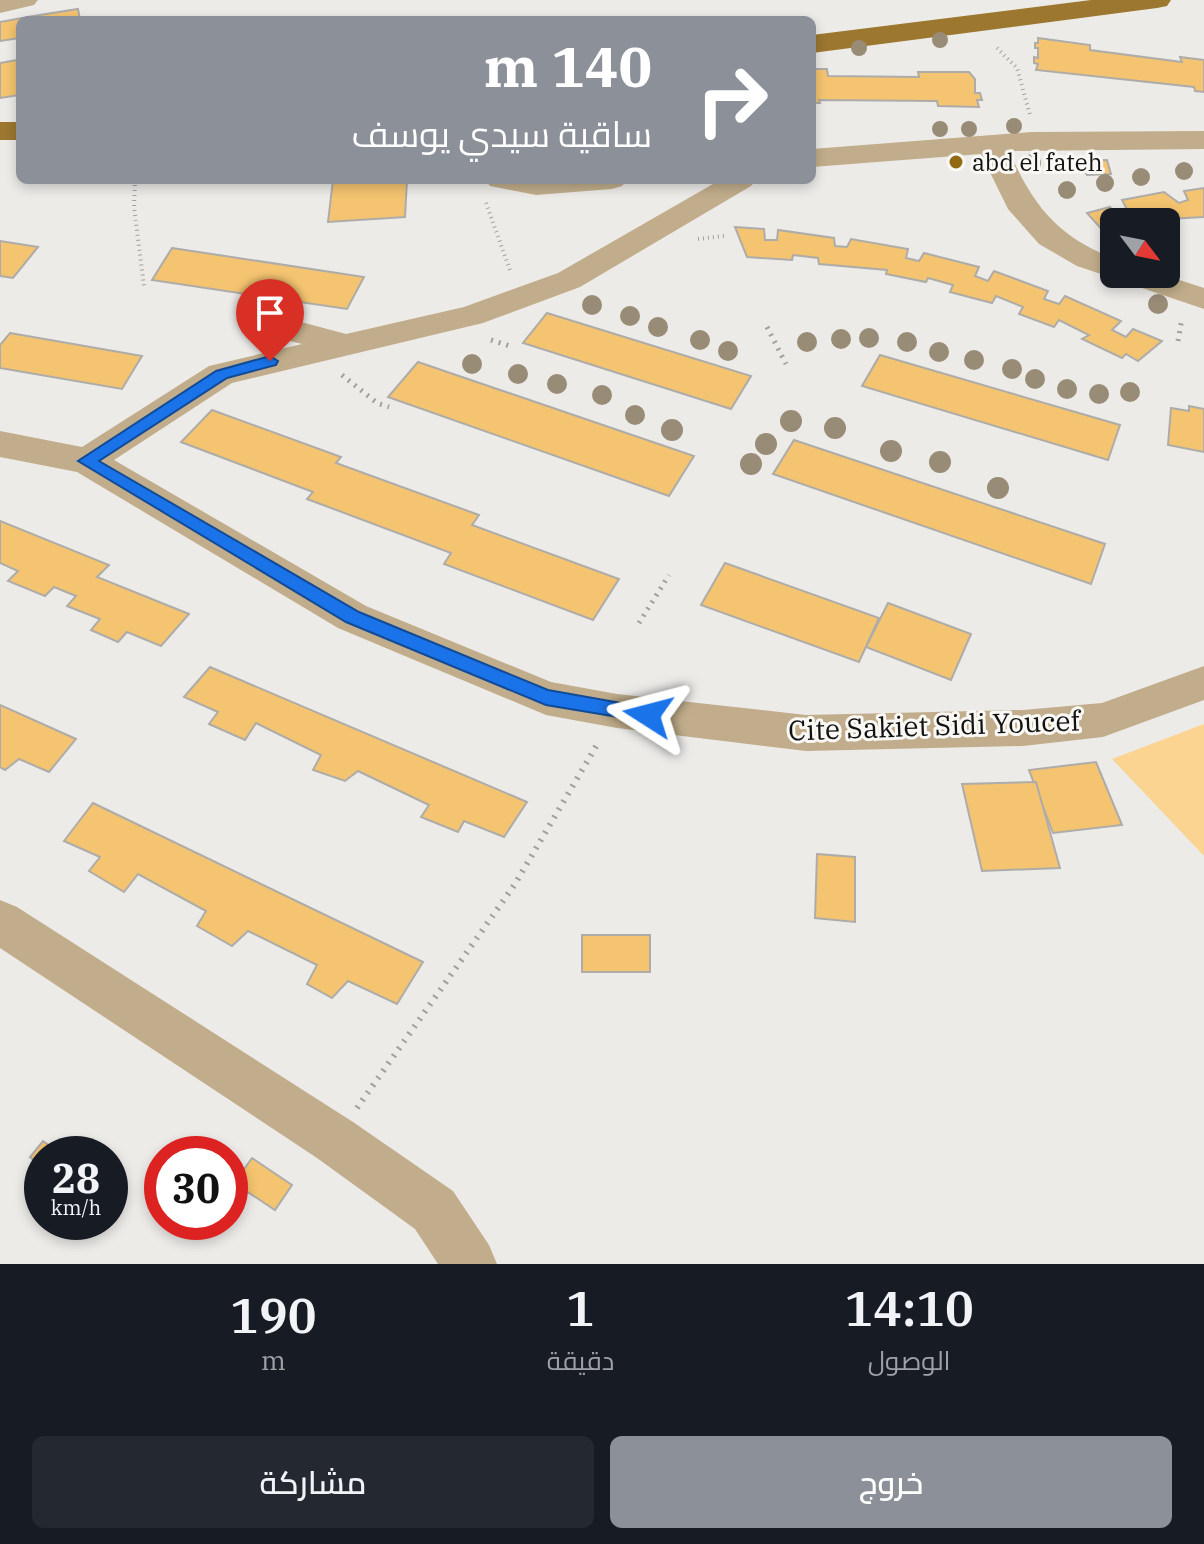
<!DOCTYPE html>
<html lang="ar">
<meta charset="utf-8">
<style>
:root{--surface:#171b24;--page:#242831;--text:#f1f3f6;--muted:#9ea1a6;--accent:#8c9099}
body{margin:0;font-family:"IBM Plex Serif",Cairo,serif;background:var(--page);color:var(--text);direction:rtl;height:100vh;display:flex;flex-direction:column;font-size:30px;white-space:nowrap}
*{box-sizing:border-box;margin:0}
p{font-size:26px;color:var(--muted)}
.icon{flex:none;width:44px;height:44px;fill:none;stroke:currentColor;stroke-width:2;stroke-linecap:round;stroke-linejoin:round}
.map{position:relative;height:1264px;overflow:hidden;direction:ltr}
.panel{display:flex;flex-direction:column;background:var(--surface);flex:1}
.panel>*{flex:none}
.top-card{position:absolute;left:16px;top:16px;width:800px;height:168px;border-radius:12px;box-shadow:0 4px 12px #0003;direction:rtl;background:#8c9099;color:#fff;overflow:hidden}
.needle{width:52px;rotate:122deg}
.fabs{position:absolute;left:1100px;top:208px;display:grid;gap:16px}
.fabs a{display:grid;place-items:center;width:80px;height:80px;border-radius:12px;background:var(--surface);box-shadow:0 4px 12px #0003;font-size:40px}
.speed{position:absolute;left:24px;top:1136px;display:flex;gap:16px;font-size:40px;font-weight:700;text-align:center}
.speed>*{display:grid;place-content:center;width:104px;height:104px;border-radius:50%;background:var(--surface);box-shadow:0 4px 12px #0003;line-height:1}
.speed small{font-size:20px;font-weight:400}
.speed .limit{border:12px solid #d22;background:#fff;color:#111}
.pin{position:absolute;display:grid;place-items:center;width:68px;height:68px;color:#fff;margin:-82px -34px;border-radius:50% 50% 50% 0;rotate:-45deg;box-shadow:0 0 8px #0007}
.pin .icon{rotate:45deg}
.me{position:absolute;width:88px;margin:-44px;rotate:279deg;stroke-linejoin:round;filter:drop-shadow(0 0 6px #0008)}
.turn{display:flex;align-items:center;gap:28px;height:168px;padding:0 32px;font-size:36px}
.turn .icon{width:104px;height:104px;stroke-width:2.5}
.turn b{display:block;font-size:56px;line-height:68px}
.eta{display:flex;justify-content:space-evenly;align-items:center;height:136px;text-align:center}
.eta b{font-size:48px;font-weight:600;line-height:56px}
.cta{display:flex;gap:16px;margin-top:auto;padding:16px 32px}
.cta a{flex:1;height:92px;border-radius:12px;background:var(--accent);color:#fff;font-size:32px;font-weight:600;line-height:92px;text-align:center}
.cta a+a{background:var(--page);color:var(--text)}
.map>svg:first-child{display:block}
.green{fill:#fbd491}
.building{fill:#f4c470;stroke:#aeaca9;stroke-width:2}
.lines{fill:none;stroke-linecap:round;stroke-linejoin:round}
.path-far2{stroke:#a1a09e;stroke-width:4;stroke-dasharray:1 4;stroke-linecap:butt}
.path-far1{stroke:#a1a09e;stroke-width:5;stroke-dasharray:2 6;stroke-linecap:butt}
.path{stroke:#a1a09e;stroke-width:6;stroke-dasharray:2 7;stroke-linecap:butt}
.street{fill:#c1ad8b;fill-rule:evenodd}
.primary{fill:#9c7730;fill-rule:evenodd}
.tree{fill:#988c77}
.route{fill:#1a73e8;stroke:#114b97;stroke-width:2}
.poi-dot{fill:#936a14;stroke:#faf8f5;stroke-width:3}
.labels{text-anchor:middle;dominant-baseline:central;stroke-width:6;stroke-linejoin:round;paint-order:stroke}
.far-poi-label{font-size:24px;fill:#121211;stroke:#faf8f5;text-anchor:start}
.street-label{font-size:28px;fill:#121211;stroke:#faf8f5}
</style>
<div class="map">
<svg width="1204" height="1264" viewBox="0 0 1204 1264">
<rect width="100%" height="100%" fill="#edebe8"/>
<path class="green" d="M1204 724V856L1112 759Z"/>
<g class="building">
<path d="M78 9 80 20H28L27 17Z"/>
<path d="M22 18 20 38 0 41V22Z"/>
<path d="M1038 38 1090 45V50L1182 62 1180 57 1204 60V92L1195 91 1194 87 1036 70 1038 64 1034 63V57L1038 58V48H1035V43H1038Z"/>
<path d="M17 60 20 95 0 98V63Z"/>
<path d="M812 69H827L828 76 919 77 918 72H969L975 79V93H980L982 100H977L979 107 938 106 937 101 819 100 820 103H812Z"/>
<path d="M1107 160 1111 174 1087 175 1077 161Z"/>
<path d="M333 180H407L405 217 328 222Z"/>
<path d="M1204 188V217L1114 222V231L1105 233 1087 213 1110 207 1116 216 1129 213 1122 200 1164 192 1179 203 1188 200 1184 191Z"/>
<path d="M735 227 764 229 765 240H777L778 230 834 238 835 246 847 247 851 239 908 249 906 258 919 261 924 253 979 267 975 276 988 281 994 271 1048 291 1044 299 1059 304 1065 296 1121 321 1112 330 1126 337 1133 329 1162 341 1138 361 1126 354 1122 358 1082 339 1089 335 1059 320 1054 327 1019 314 1023 307 996 296 992 303 950 292 953 285 928 278 926 282 886 274 887 270 819 264 818 258 793 255 792 260 747 257Z"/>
<path d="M0 241 38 247 13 278 0 276Z"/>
<path d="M172 248 364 277 347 309 152 280Z"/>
<path d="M547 313 751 376 731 409 523 343Z"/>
<path d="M10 333 142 356 122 389 0 368V345Z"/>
<path d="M880 355 1120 425 1108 460 862 386Z"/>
<path d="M418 362 694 456 669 496 388 397Z"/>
<path d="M1189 406 1204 409V452L1168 445 1171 408 1189 411Z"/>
<path d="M212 410 341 457 336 463 479 515 472 525 619 579 593 620 444 564 451 553 307 499 313 492 181 442Z"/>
<path d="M794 440 1105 544 1091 584 773 474Z"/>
<path d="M0 521 109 565 97 577 189 614 161 646 127 632 118 642 91 630 100 619 67 606 76 596 54 587 45 596 8 581 18 571 0 563Z"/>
<path d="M725 563 879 618 859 662 701 605Z"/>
<path d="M888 603 971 634 951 680 866 647Z"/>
<path d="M210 667 527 802 504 837 464 821 458 832 421 817 429 805 358 771 345 781 313 770 321 755 256 723 245 740 209 724 218 712 184 697Z"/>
<path d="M0 705 76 739 49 772 19 759 5 770 0 767Z"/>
<path d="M1096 762 1122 825 1053 833 1029 770Z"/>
<path d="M1036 782 1060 868 982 871 962 784Z"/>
<path d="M93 803 423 962 397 1004 348 981 332 998 307 984 317 965 248 931 232 946 197 926 206 911 138 874 124 892 89 871 100 857 64 841Z"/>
<path d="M817 854 855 857V922L815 918Z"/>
<rect x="582" y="935" width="68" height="37"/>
<path d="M43 1141 61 1154H42V1166L30 1157Z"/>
<path d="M252 1158 292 1185 275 1210 234 1183Z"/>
</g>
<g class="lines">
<g class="path-far2">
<path d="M997 48 1017 68 1030 115"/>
<path d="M135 180 134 207 144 286"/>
<path d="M486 203 511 273"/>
<path d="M698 239 724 236"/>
</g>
<g class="path-far1">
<path d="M767 327 786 364"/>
<path d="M491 340 510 346"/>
<path d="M1178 341 1182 318"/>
<path d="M342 375 377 403 389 407"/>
<path d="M639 623 669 575"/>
</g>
<path class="path" d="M357 1108 515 884 598 743"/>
<g class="street">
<path d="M0 0H38L34 5 0 13Z"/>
<path d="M1204 131V149L1009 151C1032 204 1058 238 1114 258V274H1161L1204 288V309L1077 266 1039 244 1008 209 981 154 812 167V149L1032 132Z"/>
<path d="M485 180H627L622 186 612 189 536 195 490 186Z"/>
<path d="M720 180H756L751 186 580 287 483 323 232 383 114 460 366 606 551 682 617 694 806 715 1023 710 1102 703 1204 666V700L1103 737 1023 746 806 751 617 728 546 715 338 628 77 472 0 457V431L82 447 209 366 302 344 263 334 259 326 263 318 275 315 346 334 464 307 558 273Z"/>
<path d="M0 900 17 907 353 1122 453 1191 489 1245 497 1264H438L415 1229 317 1158 0 948Z"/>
</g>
<g class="primary">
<path d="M1091 0H1171L1167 6 1157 8 812 53V35Z"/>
<rect x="0" y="122" width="20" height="18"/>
</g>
</g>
<g class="tree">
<circle cx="940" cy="40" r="8"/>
<circle cx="859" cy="48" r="8"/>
<circle cx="1014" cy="126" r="8"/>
<circle cx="940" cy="129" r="8"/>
<circle cx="969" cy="129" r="8"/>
<circle cx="1032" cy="163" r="9"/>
<circle cx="1184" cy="171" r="9"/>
<circle cx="1141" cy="177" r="9"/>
<circle cx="1105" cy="183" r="9"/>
<circle cx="1067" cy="190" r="9"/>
<circle cx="1158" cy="304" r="10"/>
<circle cx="592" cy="305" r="10"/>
<circle cx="630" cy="316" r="10"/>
<circle cx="658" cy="327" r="10"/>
<circle cx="869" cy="338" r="10"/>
<circle cx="841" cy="339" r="10"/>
<circle cx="700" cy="340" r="10"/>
<circle cx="807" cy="342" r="10"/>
<circle cx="907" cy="342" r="10"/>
<circle cx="728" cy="351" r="10"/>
<circle cx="939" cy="352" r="10"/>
<circle cx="974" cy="360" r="10"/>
<circle cx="472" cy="364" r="10"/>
<circle cx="1012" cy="369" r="10"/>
<circle cx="518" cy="374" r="10"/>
<circle cx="1035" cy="379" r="10"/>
<circle cx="557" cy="384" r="10"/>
<circle cx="1067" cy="389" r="10"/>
<circle cx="1130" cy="392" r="10"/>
<circle cx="1099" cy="394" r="10"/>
<circle cx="602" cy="395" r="10"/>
<circle cx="635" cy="415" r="10"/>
<circle cx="791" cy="421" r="11"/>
<circle cx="835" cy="428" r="11"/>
<circle cx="672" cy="430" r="11"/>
<circle cx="766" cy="444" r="11"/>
<circle cx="891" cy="451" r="11"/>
<circle cx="940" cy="462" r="11"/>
<circle cx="751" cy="464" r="11"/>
<circle cx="998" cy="488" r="11"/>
</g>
<path class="route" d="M270 356 278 361 276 365 227 378 99 461 359 612 548 690 655 709V720L648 722 546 705 346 622 78 461 216 371Z"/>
<circle class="poi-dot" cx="956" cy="162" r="8"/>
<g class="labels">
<g class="far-poi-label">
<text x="972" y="162">abd el fateh</text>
</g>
<g class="street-label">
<text transform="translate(934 725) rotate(-2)">Cite Sakiet Sidi Youcef</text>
</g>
</g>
</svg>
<div class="fabs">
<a><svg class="needle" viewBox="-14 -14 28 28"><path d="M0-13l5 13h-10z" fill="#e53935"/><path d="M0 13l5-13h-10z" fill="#9ea1a6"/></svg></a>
</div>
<div class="speed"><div>28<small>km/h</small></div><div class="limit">30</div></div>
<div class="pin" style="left:270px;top:361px;background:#d93025"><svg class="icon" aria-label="arrive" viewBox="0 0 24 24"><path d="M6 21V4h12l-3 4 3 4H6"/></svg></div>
<svg class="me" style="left:648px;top:715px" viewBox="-20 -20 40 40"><path d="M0-17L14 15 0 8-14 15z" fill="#1a73e8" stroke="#fff" stroke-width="4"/></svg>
<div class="top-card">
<div class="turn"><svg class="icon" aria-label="right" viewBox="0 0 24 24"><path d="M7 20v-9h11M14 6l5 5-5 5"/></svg><div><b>140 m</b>ساقية سيدي يوسف</div></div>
</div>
</div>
<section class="panel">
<div class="eta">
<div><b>14:10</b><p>الوصول</p></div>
<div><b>1</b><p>دقيقة</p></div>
<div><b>190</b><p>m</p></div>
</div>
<div class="cta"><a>خروج</a><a>مشاركة</a></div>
</section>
